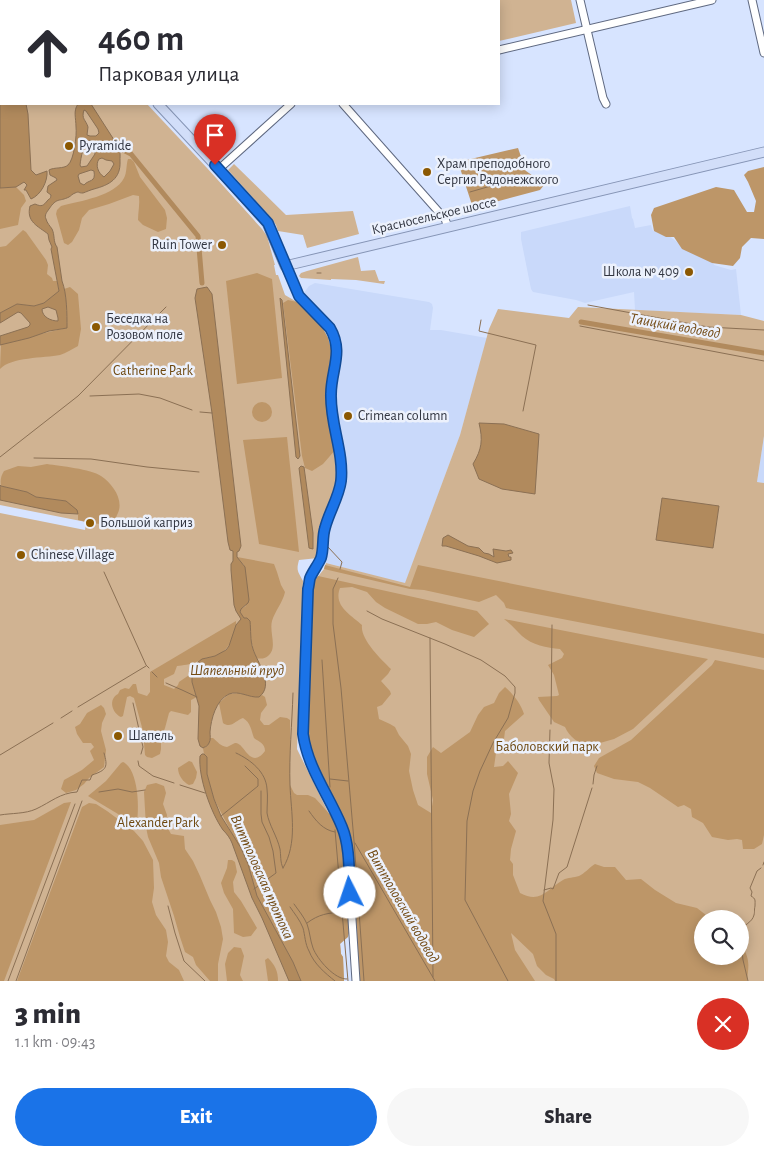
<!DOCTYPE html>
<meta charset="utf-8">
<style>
:root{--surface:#fff;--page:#f7f7f7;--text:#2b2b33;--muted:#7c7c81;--accent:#1a73e8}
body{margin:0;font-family:"Alegreya Sans",sans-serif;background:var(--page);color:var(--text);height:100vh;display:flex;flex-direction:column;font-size:19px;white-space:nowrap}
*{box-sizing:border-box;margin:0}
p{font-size:16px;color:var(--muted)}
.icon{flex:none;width:28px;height:28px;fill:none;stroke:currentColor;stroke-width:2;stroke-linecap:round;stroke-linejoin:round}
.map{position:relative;height:981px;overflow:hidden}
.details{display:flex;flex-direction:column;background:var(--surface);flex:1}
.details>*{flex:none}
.hud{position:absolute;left:0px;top:0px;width:500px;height:105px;box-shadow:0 2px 12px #0003;background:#fff;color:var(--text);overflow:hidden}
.tools{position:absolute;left:694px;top:910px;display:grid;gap:10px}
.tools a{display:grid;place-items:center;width:55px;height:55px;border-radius:50%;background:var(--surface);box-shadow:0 2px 12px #0003;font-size:25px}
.pin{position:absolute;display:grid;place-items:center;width:42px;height:42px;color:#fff;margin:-51px -21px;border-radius:50% 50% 50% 0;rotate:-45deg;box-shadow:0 0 5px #0007}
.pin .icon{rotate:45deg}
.me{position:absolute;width:55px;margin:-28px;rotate:356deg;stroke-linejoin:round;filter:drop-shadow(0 0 4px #0008)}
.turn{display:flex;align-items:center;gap:18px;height:105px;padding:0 15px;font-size:22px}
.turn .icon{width:65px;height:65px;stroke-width:2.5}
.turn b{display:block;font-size:35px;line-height:42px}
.round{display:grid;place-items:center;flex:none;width:52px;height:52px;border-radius:26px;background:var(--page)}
.headline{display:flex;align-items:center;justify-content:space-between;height:85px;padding:0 15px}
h1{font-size:30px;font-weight:800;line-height:38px}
.action{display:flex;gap:10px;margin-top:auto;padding:10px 15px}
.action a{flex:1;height:58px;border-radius:30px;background:var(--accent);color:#fff;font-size:20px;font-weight:800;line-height:58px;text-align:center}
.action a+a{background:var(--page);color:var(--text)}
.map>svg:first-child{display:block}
.built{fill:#c9d9fa}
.green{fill:#d0b392;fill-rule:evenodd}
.forest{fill:#bd9668}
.water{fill:#b18a5d;stroke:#8b7054;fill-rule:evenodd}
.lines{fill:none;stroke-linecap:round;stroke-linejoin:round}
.stream{stroke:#8b7054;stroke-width:1}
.canal{stroke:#b18a5d;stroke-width:5}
.minor-casing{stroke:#5f6981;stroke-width:9}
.major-casing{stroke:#8695b6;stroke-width:11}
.minor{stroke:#fff;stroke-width:7}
.major{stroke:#d2def9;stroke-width:9}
.route-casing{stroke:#114b97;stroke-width:12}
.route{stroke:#1a73e8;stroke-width:9}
.poi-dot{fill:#8b5802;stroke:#ecf1fc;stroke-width:2}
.labels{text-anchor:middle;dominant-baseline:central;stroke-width:5;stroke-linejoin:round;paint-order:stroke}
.poi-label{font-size:14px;fill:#313540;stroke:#ecf1fc;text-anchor:start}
.street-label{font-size:14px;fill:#313540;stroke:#ecf1fc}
.park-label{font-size:14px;fill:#6d470e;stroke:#ecf1fc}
.water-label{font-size:15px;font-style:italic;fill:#734b15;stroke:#ecf1fc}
</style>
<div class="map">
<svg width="764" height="981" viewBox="0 0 764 981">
<rect width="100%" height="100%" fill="#d7e4ff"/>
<g class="built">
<path d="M630 206 632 218 633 219 635 228 651 225 653 231 664 232 686 249 705 245 714 265 731 270 736 269 741 315 635 310 634 292 585 303 576 300 533 292 531 289 521 239V232Z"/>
<path d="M315 283 429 302 432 304 433 308 430 330H441L487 338 460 435 405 584 323 562 326 534 345 475 344 461 334 404 336 378 340 359 338 336 334 328 304 293 309 286Z"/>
<path d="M764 436V483L757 482Z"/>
</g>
<g class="green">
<path d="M0 0 10 1H1V104H147L207 168 262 229 267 236 275 265H274L276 275H278L285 295 297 302 321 325 328 338 333 356 329 377 328 406 338 456 339 473 337 482 320 530 318 558 299 560C296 571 298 571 303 581L297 749 329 814 341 954 343 957 344 981H0V513L85 530 86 522 0 505Z"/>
<path d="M472 0H571L576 23 499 41V1H472Z"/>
<path d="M234 164 286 215 353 211 359 234 307 248 303 235 278 231 276 225 272 219 228 170Z"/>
<path d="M358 257 361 271 375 270 379 281H385L384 284 356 280 331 279V280L301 278 299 276 301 273 307 271Z"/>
<path d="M578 307 741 315 764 321V436L757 482 764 483V981H359L356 944 312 584 324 569 326 563 405 583 460 435 489 329 498 309 569 318ZM702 919H740V956H702Z"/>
</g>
<g class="forest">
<path d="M518 148 526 171 545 184 540 190 473 208 458 162Z"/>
<path d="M128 159H131L134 162 140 177 165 210 167 218 166 229 158 232 143 225 138 220C138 212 140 204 139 196L133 195 109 204 89 210 82 218 79 230 72 242 68 245 64 243 56 214 57 210 61 206C80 201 115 196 124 178 127 173 126 165 128 159Z"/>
<path d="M764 167V239L751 238 742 247 740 258 733 266 712 263 682 249 674 237H666L654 231 651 215 654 208 716 187 734 190 747 212H754L756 201 748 182 744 175 748 171Z"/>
<path d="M16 187 24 195 26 201 21 208 18 225 0 229V188Z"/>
<path d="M23 230 26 232 46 260 48 265 47 274 52 278 53 281H57L59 291 44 303 34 306 17 304 0 313V247L6 246Z"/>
<path d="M257 273 272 279 282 378 237 384 226 281Z"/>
<path d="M70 287 78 294 81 329 78 346C72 349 66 353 60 355 44 358 11 357 0 369L1 344C23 340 44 332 67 328V307L64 289Z"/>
<path d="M288 300 297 302 321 325 328 338 333 356 329 377 328 406 336 449 323 464 312 471 305 468 302 456 283 303Z"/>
<circle cx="262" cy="412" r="10"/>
<path d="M287 437 299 552 259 544 243 440Z"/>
<path d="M47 464C60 466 91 469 101 476 113 484 125 501 117 515 116 518 115 520 113 521 104 527 88 522 78 520V513L66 501 36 497 27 492 1 486C0 480 1 476 4 471L18 466 31 467Z"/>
<path d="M237 557 274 564 277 572 281 585 285 592C283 602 275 611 272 621 269 633 278 648 268 656 264 659 261 659 256 658 252 647 250 636 250 624L244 618 240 612 241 609 246 606 244 565Z"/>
<path d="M325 565 410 587 418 565 764 634V658L506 608 504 603 496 595 479 602 424 590 410 589 324 569Z"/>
<path d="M318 576 477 611 489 624 474 637 452 630 436 622 427 624H418L385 608 376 602 367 592 352 587 340 588C333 606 351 615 362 625 360 639 381 659 391 669L388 674 381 681 390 691 391 694 382 705 377 707 379 719 390 724 395 727 399 735 408 746 411 754 409 771 413 790 418 805 431 813 433 800 427 774V757L433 747 441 753 470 732 478 715 484 707 494 703 499 693 505 687C513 694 521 704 524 714L505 731 503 747 496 753 494 767 503 766 508 761 518 773 509 794 511 814 509 821 516 831 511 849 510 860 513 864V875L520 893C541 904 547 889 563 880 568 877 574 878 579 876 584 874 590 867 595 864L604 867H615L626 880 641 879 655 890 676 903 697 908 711 919H702V956H740V943H741C750 960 749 963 747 981H555L554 979 546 975 537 966 533 954 511 933 515 950 535 981H359L351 856 312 762 306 738 310 602 312 584Z"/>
<path d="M504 619 708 659 633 729 614 739 593 745 590 748C579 743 569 737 565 727L554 722 539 700 538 697 557 696 559 695 554 675 548 665 562 658 564 654 560 649C547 648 532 645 522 636 516 630 511 624 504 619Z"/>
<path d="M236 621C237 635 228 652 215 656 211 657 207 657 203 659 200 660 199 661 196 662 190 665 183 665 177 666L174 674 164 679V685L174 689 178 685 179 682 192 673C191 681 194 689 197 697L191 700V712L188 715 171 711 169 713 165 728 161 738V749L160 754 152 758 147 757 145 755 143 731 134 698 130 696 127 697 123 716 121 717C112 713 108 699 118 694L120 690 125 688 129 689 133 684H136L138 693 147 696 150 692V672Z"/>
<path d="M715 660 764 670V835L762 844 754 849H743L742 840 737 839 728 840 712 837 703 823 692 817 691 809 684 805 678 807 650 788 638 782 614 779 597 773 594 766 599 758 631 740 712 665Z"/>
<path d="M238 693 257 697 262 695 265 697 267 705 261 713 260 720 264 725H269L280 717 287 718 290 720V785L294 793 297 795H308L315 798 335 820 340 830 342 837 345 863 349 933 348 937 340 944 341 954 343 957 344 981H301L293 962 257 896 248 864 214 799 207 774V757L204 754 203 748C208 747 210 742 210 738H213C218 742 220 746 227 747 230 746 232 744 235 743 244 741 250 771 265 751 265 743 259 742 254 738 251 730 251 723 243 718 236 720 231 729 223 723L219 703 229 694Z"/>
<path d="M101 705 104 708 106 714 102 723 101 731 106 750 104 767 89 778 84 784 76 790 66 793 61 789 64 780 82 770 94 760 90 751 94 747 91 743H83L77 734 75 727 80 724 87 713Z"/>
<path d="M189 761 192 762 197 772 196 778 193 784 189 785C183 782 178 775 178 768Z"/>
<path d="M123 762C139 769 140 812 136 827L118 814 88 796 106 781 121 763Z"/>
<path d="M156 783 164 786 166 793 163 804 167 815 166 825 171 834 184 836 185 849 193 861 200 876 210 900 216 912 221 927 223 939 218 964V981H210L196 965 193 957 185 952 180 937 174 916 161 877 159 863 148 837 146 827 144 792 147 785Z"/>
<path d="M71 802 4 981H0V825L34 820 64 803Z"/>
<path d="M89 803 96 804 107 811 134 831 143 841 153 860 154 888 152 902 156 915 166 930 168 942 166 956 169 962 179 970 184 981H17L82 807Z"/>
<path d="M228 860H232L235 862 237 872 233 882 234 892 241 901 257 928 251 936 243 937 234 933 233 909 224 893 221 883 227 868Z"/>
<path d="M234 947 241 948 244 956 240 975 243 981H227L225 964 228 953Z"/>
<path d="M268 958C275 965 278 971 278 981H268L265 960Z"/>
</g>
<g class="water">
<path d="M0 101H1V104H26L28 114 31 170 36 175 47 171C48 181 41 195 31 199L26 190H24L27 185 24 182 16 187 0 188Z"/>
<path d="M78 104H91L116 143C121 149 120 154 120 161 121 179 109 185 94 189 90 190 86 192 83 193 77 193 80 191 75 193 72 194 71 196 69 197 59 202 57 197 49 209 47 212 44 215 46 219 47 223 50 226 52 229 55 235 53 242 57 247L62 281C67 294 67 314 67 328L49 331 29 338 0 345V336L28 327 30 325V323L21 313 18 312 0 323V313L17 304 34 306 44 303 59 291 51 249 52 247 49 240 48 234C38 226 26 222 30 206L35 204C42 207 43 206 48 200 51 197 50 200 51 195L47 192 48 186 57 180 56 178 50 175 49 170C54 167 64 169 68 165 74 160 77 135 76 127 76 118 73 111 78 104ZM84 110 86 111 98 129 99 133 96 136H90L87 135C87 132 88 130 88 127 86 120 81 119 84 110ZM90 140 94 144 95 154 87 166 81 167 80 165C81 157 83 144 90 140ZM102 158 106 160 112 161 114 164 110 171 104 177C98 173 95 165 99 159ZM91 170 94 171C96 183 89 179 84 185L80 183 78 176 79 174ZM48 307 56 310 58 318V321C51 321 42 317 42 309Z"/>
<path d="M207 287 212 294 241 546 239 551 237 552V557L245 567 249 600 248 603 241 609 240 612 244 618H247L250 621C251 630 250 640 253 649 257 662 275 685 259 697 249 698 239 690 229 694 216 700 211 719 210 732 210 735 211 740 209 743 207 747 206 746 203 748L200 746 198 739 199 706 192 682V673L198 662 202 659 215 656 226 650 229 646 236 625 241 619 236 611 234 605 231 570V564L233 561V551L230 550 228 542 212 413 195 298 197 289Z"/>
<path d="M280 298 282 300 300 456 298 459 296 457Z"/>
<path d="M479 423 504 424 539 434 535 494 502 489 479 479 473 464C482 449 483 440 479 423Z"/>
<path d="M301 466 304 467 313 533V549L309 548 299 468Z"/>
<path d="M0 485 1 486 27 492 36 497 66 501 77 510 78 514 61 513 0 500Z"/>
<path d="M662 498 719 506 713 548 656 540Z"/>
<path d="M448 535 468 546 479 548 484 553 489 554 494 557 493 549 506 551 511 550 513 553 508 554 509 557H511V560L497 563 479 556 446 546H442L443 538Z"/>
<path d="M202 754H204L207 757V774L214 799 221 816 241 848 248 864 257 896 293 962 301 981H289L262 918 252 898 232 843C230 838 227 834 223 830 211 813 198 777 200 756Z"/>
</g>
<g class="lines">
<g class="stream">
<path d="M470 192 522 177"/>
<path d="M317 273H321"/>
<path d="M588 305 708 327 764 330"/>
<path d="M481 320 479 331 536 345 523 411"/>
<path d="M580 326 764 361"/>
<path d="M90 396 139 394 160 398 192 410"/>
<path d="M200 412 212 413"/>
<path d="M0 457 78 396 166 307"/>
<path d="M34 458 91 459 147 467 199 472"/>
<path d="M327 547H328L342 562 340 569"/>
<path d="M104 572 146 665 149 668"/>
<path d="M338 578 333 589V624L341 688 354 841 358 895"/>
<path d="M367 611 382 619 445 644 481 660 505 676 515 687V693L508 718 493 743 480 771 473 791 467 821 465 900 508 981"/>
<path d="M430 638 433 977"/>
<path d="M322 660 330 787"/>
<path d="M152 672 157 677"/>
<path d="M166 683 182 690 197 697"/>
<path d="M133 703 143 747 141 754"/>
<path d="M78 707 146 666"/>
<path d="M61 718 72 711"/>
<path d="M551 724 552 625"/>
<path d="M550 730 549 763 554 789 553 820 543 901 556 934V981"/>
<path d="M236 753C251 760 266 772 267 789 268 797 267 805 267 813 269 825 277 836 280 849 281 855 280 862 283 868"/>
<path d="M0 755 53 723"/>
<path d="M138 761 139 766 153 776 174 783"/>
<path d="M330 779 348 781"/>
<path d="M593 784 594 775 597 766"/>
<path d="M180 785 205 793"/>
<path d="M99 792 118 789 132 792 145 790"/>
<path d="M309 811C316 821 323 830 335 832"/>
<path d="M0 815C12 813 25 814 36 809 51 802 60 793 77 792L82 780H90L92 775C107 770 108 767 104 753"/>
<path d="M221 816 258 786V779L245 766"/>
<path d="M335 830 348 981"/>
<path d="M355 843 435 981"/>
<path d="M763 865 764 862"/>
<path d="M283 868C298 843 291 813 290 785 289 755 292 724 293 693"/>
<path d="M254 889 276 873 273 851 269 837 262 822 261 814V791"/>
<path d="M544 890 551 888 553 889 559 873 567 867 592 788"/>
<path d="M294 904C299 911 304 917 307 924 310 932 310 940 313 948 317 959 335 980 347 979"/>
<path d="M168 906 175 933 184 961 205 981"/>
<path d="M290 907C294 913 300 920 303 928 305 935 305 944 309 951 314 964 325 973 335 981"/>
<path d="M359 911 364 981"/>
<path d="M307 923C319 914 328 913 342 912"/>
<path d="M740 931C744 924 752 923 754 915 755 911 754 911 755 906 755 900 756 899 751 896L752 892 750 888 757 871 761 868"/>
<path d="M740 932 743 960 748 981"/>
<path d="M8 981 75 804"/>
<path d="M16 981 82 801"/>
</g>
<g class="canal">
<path d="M119 148 131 154 198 236 202 283"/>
<path d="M581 322 764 353"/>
</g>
<defs>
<g id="minor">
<path d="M252 0 254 1"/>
<path d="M580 0 603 98 606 104"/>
<path d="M752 0 764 53"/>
<path d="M100 1 101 0"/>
<path d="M499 50 712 0"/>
<path d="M343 104 445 219 448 227"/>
<path d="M219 169 291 104"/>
<path d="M285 266 299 296 330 328C344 352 331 370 331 394 330 424 344 452 341 481 339 497 329 512 325 528 322 538 324 548 321 558 318 565 313 571 310 578 309 582 309 586 308 589L303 734 308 757 340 823 345 836 348 858 356 981"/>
</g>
<g id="major">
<path d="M28 0 32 1"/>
<path d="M158 104 215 165 267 223 285 266 764 152"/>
</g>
</defs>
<use href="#minor" class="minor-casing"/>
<use href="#major" class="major-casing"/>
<use href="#minor" class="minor"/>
<use href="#major" class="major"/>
</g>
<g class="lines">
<defs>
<path id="route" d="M215 165 268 223 299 296 330 328C344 352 331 370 331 394 330 424 344 452 341 481 339 497 329 512 325 528 322 537 324 548 321 558 318 565 313 571 310 578 309 582 309 586 308 589L303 734C308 769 329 795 342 827 350 846 349 873 350 893"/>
</defs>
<use href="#route" class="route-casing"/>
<use href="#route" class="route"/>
</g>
<g class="poi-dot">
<circle cx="69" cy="146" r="5"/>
<circle cx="427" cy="172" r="5"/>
<circle cx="222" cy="245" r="5"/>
<circle cx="689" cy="272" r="5"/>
<circle cx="96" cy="327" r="5"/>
<circle cx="348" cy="416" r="5"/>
<circle cx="90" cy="523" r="5"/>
<circle cx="21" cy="555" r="5"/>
<circle cx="118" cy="736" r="5"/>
</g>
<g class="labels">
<g class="poi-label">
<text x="79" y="146">Pyramide</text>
<text x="437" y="164">Храм преподобного<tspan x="437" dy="16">Сергия Радонежского</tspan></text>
<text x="212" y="245" text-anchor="end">Ruin Tower</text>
<text x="679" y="272" text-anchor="end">Школа № 409</text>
<text x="106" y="319">Беседка на<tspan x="106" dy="16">Розовом поле</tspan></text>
<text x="358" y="416">Crimean column</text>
<text x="100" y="523">Большой каприз</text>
<text x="31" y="555">Chinese Village</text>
<text x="128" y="736">Шапель</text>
</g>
<g class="street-label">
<text transform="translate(434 216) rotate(-13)">Красносельское шоссе</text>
</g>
<g class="park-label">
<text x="153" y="371">Catherine Park</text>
<text x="547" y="747">Баболовский парк</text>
<text x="158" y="823">Alexander Park</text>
</g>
<g class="water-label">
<text transform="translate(675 326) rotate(10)">Таицкий водовод</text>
<text x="237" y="670">Шапельный пруд</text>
<text transform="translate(262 877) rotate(66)">Виттоловская протока</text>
<text transform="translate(403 906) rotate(60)">Виттоловский водовод</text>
</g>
</g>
</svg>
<div class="tools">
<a><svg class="icon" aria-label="search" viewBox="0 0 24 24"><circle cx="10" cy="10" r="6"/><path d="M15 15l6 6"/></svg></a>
</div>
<div class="pin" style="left:215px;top:165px;background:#d93025"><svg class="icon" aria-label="arrive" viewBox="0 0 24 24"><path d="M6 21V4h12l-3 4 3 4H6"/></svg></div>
<svg class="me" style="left:350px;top:893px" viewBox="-20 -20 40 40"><circle r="19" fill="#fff"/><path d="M0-13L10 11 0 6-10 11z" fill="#1a73e8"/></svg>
<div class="hud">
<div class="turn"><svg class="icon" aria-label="ahead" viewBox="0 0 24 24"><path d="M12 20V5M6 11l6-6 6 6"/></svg><div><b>460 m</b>Парковая улица</div></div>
</div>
</div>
<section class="details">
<div class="headline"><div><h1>3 min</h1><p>1.1 km · 09:43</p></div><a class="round" style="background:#d93025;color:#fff"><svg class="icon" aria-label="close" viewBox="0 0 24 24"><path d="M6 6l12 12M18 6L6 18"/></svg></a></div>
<div class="action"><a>Exit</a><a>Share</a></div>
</section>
